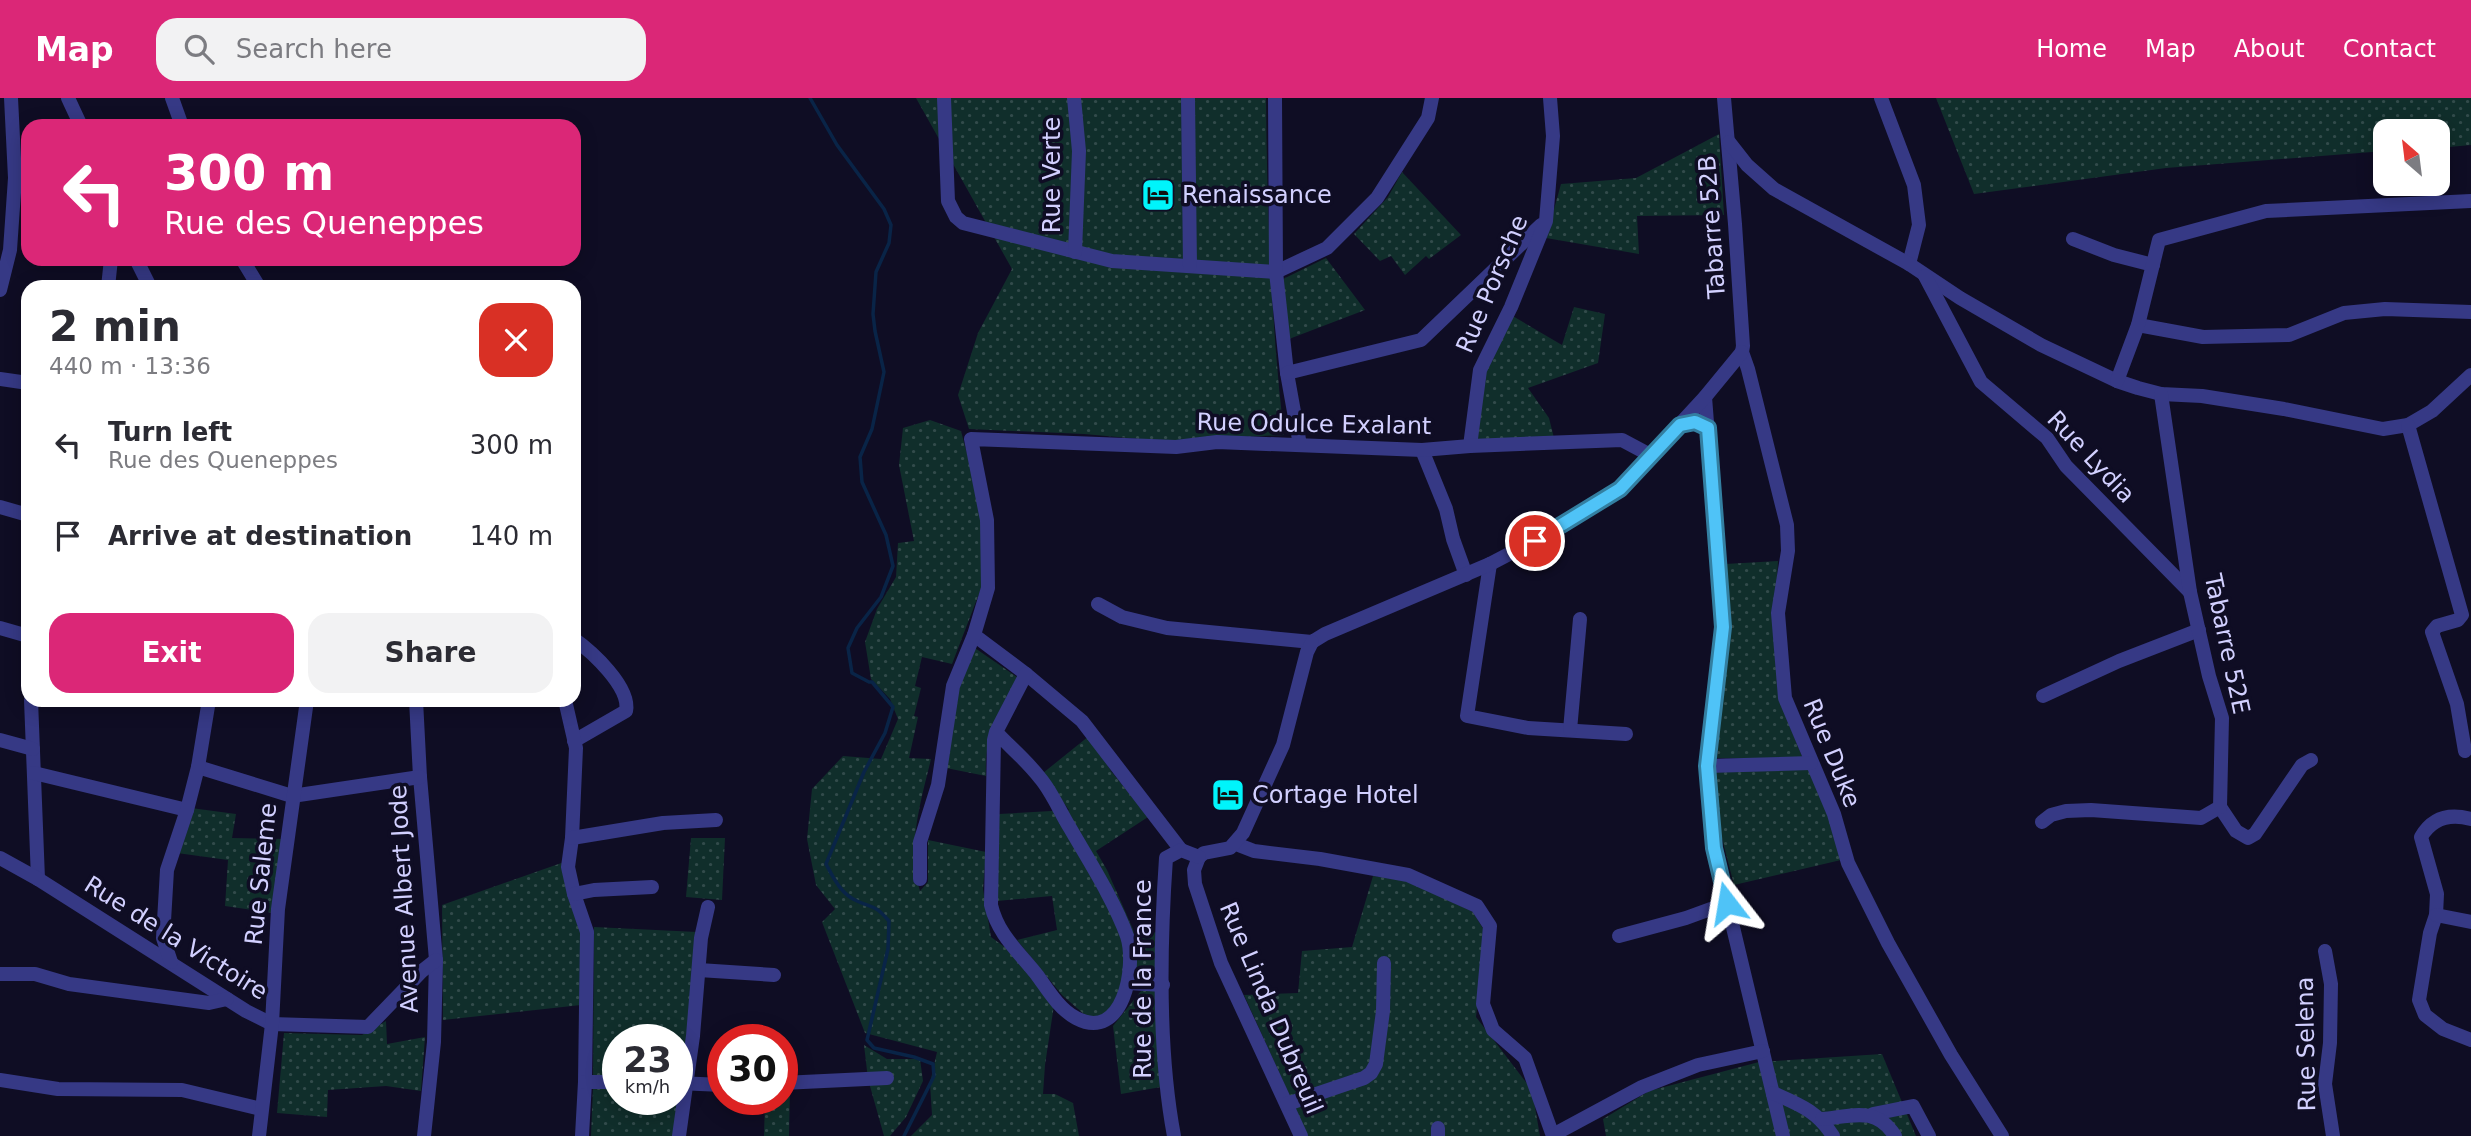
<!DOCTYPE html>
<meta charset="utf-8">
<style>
:root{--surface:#fff;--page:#f2f2f3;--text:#2b2b33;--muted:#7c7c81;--accent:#db2777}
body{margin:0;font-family:"DejaVu Sans",sans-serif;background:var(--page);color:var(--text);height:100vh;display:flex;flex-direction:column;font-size:26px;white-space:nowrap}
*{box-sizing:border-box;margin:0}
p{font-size:23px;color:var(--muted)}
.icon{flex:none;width:38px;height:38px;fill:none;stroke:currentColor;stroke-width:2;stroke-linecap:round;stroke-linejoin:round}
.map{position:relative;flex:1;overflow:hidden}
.details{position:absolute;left:21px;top:182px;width:560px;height:427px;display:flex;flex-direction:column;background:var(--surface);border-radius:21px;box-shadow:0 4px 18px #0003}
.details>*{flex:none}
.hud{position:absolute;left:21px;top:21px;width:560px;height:147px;border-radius:21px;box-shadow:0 4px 18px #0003;background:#db2777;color:#fff;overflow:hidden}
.needle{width:46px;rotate:332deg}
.tools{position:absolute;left:2373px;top:21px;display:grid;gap:14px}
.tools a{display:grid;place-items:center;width:77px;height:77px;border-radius:14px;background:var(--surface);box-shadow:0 4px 18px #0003;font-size:35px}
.speed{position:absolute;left:602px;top:926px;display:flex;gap:14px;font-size:35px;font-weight:700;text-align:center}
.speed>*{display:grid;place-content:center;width:91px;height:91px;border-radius:50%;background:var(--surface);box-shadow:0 4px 18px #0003;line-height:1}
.speed small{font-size:18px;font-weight:400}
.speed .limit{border:10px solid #d22;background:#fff;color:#111}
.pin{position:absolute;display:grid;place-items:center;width:60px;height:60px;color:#fff;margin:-30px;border:4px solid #fff;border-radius:50%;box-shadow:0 2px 7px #0007}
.me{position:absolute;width:77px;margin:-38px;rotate:346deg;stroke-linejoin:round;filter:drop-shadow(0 0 5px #0008)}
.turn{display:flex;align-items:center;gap:24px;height:147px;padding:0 28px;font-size:32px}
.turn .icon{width:91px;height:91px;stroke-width:2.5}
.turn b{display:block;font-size:49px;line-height:60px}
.round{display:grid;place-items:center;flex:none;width:74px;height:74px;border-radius:21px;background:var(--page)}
.head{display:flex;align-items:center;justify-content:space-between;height:119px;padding:0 28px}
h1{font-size:42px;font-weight:700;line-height:52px}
.cta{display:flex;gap:14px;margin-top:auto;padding:14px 28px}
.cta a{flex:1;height:80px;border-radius:21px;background:var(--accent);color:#fff;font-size:28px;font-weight:700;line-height:80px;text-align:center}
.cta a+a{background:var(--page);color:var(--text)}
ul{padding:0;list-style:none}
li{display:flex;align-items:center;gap:21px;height:91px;padding:0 28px}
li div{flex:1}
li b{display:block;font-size:26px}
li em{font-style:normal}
header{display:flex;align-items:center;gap:42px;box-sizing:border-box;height:98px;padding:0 35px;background:var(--accent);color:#fff}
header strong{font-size:33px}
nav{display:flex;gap:38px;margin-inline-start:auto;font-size:24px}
.search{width:490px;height:63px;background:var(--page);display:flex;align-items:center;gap:18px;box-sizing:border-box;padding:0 24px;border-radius:21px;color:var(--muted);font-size:26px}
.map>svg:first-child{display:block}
.grass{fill:url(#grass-dots)}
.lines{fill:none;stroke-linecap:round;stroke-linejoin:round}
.stream{stroke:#092447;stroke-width:3.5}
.minor{stroke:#363985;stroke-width:14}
.route-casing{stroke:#337fa1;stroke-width:18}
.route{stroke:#4fc3f7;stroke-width:12}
.labels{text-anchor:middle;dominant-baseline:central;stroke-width:7;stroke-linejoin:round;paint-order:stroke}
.street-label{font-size:24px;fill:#d2d0ff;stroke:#0f0d24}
.poi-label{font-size:24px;fill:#d2d0ff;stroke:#0f0d24;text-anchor:start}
</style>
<header>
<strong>Map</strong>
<div class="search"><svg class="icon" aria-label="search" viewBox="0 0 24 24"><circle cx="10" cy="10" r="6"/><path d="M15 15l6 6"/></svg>Search here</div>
<nav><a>Home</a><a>Map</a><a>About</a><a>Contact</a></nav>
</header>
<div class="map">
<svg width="2471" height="1038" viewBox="0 0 2471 1038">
<defs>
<pattern id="grass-dots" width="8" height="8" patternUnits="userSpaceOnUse" patternTransform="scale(1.75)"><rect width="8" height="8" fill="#102e2b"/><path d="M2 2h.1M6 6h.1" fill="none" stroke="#324b4b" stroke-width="1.8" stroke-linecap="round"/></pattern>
</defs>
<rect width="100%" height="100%" fill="#0f0d24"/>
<g class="grass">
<path d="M916 0H1266C1267 113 1271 225 1284 337L1162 343 1084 336 969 331 958 297 978 235 1012 171Z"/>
<path d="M1936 0H2471V47L2438 50V33H2385V53L2166 70 1974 96Z"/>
<path d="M1719 36 1724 117 1637 118 1639 156 1546 140 1561 86 1636 80Z"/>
<path d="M1402 74 1461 137 1429 161 1426 158 1405 177 1391 158 1380 163 1354 136 1388 99Z"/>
<path d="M1326 160 1365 212 1289 241 1283 181Z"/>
<path d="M1574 209 1605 216 1598 265 1528 290 1549 320 1554 340 1474 341 1484 275 1511 217 1562 247Z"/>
<path d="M930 322 961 333 981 409 982 488 952 566 922 559 915 588 921 590 914 618 918 619 909 660 931 661C921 703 906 750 920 793L928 784V742L986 754 983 791 991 839 1029 867 1054 907 1045 967 1043 996H1055L1073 1005 1079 1038H911L932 1017 930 985 937 954 865 935 822 824 835 811 816 787 807 741 812 691 843 658 881 661 898 621 890 601 871 581 865 544 877 511 896 479 898 445 914 443 899 367 903 330Z"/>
<path d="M1778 463 1775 515 1779 601 1803 661 1717 660 1729 527 1725 466Z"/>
<path d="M972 548 1020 581C999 616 984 635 986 678L946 670 955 601Z"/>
<path d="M1089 638 1111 673 1148 719 1096 753 1107 772 1136 838 1157 834 1159 870C1134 877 1123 900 1109 920L1093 924 1062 897 1017 842 1057 832 1052 798 997 803 999 716 1069 712 1043 675Z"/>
<path d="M1808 669 1836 737 1841 762 1734 787 1717 721 1716 673Z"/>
<path d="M191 710 236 716 232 740 283 741 274 815 225 808 228 762 177 755Z"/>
<path d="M691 740H725L722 802 686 799Z"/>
<path d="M567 763 581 835V907L443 922 442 807Z"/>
<path d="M1373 778 1406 782 1473 814 1485 834 1476 919 1532 992 1540 1038H1308L1244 897 1298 895 1302 853 1352 849Z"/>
<path d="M594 829 697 834 682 982H677V942H618V982H593Z"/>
<path d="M1141 893H1157L1161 989 1121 996 1113 928Z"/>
<path d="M386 923 387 946 425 939 421 993 386 988 328 992 327 1019 277 1015 284 935 362 937Z"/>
<path d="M864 947 887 961H920L923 983 906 1019 890 1038H884L868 981Z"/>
<path d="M1882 956 1916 1038H1606L1603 1021 1649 993 1759 964Z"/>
<path d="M593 990 618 991V1001H677L679 994 674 1038H591Z"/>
<path d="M782 991H790L789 1038H764L765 1001H782Z"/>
</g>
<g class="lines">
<path class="stream" d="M810 0 837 47 884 111 891 127 889 145 876 174 873 216 875 233 884 274 872 331 860 359 862 384 886 437 893 468 881 499 857 530 848 550 852 575 869 584H872L893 609 885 635 864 674 826 766C834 781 841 796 857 803 875 811 875 807 889 823L888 851 867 942 874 950 914 959 933 966 934 978 904 1038"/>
<g class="minor">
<path d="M68 0 81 28"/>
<path d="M172 0 182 28"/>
<path d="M944 0 948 103 956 119 963 125 1112 163 1276 174 1327 150 1377 100 1428 20 1432 0"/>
<path d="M1074 0 1079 53 1075 154"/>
<path d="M1188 0 1190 168"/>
<path d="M1275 0 1276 174 1287 275 1300 347"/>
<path d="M1724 0 1735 126 1743 248 1742 254 1748 271 1787 427 1788 453 1778 515 1785 600 1834 716 1848 765 1888 845 1951 957 2002 1038"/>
<path d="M1881 0 1914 87 1919 127 1909 166"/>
<path d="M1729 44 1747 67 1774 91 1909 166 1960 200 2041 247 2117 283 2138 290 2161 296 2202 298 2284 311 2383 331 2408 327 2432 313 2471 277"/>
<path d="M2073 141 2114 157 2153 167"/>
<path d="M136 161 150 189"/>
<path d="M242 161 259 189"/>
<path d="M1925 178 1981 284 2047 340 2066 368 2190 494"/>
<path d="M108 189 111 161"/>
<path d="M0 192 10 152 15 80 11 0"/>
<path d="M2138 227 2203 239 2289 237 2344 215 2385 211 2471 214"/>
<path d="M1287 275 1421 242 1541 127"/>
<path d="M0 281 28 285"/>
<path d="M2117 283 2138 227 2159 142 2266 113 2471 103"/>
<path d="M1705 299 1723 529 1707 668 1714 750 1783 1038"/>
<path d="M2408 327 2462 517 2458 522 2437 528 2432 534 2457 606 2465 653"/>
<path d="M1470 348 1480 272 1511 209 1546 123 1553 38 1550 0"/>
<path d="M1422 352 1446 411 1453 441 1466 477"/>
<path d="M0 409 28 417"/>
<path d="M1490 466 1467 618 1528 630 1626 636"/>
<path d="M1098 506 1122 519 1167 530 1312 544 1325 536 1490 466 1557 431 1620 391 1705 299 1742 254"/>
<path d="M0 530 28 538"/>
<path d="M974 537 1026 576 1082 623 1181 752"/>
<path d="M574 541C591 553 631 589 626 613L574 643"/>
<path d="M2043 598 2119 563 2199 532"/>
<path d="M31 602 38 781"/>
<path d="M416 602 420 679 436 862 434 944 424 1038"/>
<path d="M565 602 576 650 572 740 568 769 574 796 587 834 585 984 582 1038"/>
<path d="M1570 632 1580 521"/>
<path d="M996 634C1010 649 1027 663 1040 680 1052 694 1060 714 1070 730 1089 763 1114 802 1127 838 1137 869 1123 945 1076 920 1059 911 1048 892 1037 877 1019 854 998 837 991 807L994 642 996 634 1026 576"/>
<path d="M0 642 33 651"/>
<path d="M1707 668 1811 665"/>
<path d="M198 669 292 698 420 679"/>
<path d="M34 675 187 712"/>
<path d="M2220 709 2236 733 2248 740 2255 736 2302 667 2311 662"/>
<path d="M2471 721C2449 715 2432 720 2421 739L2437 796 2436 817 2430 835 2419 902 2425 917 2443 931 2471 942"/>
<path d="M2042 724 2051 717 2066 713 2091 712 2201 720 2220 709 2222 620 2209 578 2190 494 2161 296"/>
<path d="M572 740 663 725 716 722"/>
<path d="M1236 746 1254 753 1320 761 1408 777 1477 808 1490 828 1483 906 1493 932 1525 960 1553 1038"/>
<path d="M1199 759 1194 772 1195 786 1221 865 1301 1038"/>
<path d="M1199 759 1204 755 1230 750 1243 735 1283 647 1307 554 1312 544"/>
<path d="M0 760 38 781 246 913 272 926 368 929 422 873 436 862"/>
<path d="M920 781V744L938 687 953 588 974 537 988 490 987 422 971 341 1176 349 1217 344 1422 352 1470 348 1622 342 1652 358"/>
<path d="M574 796 594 792 652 789"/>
<path d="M2436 817 2471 824"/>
<path d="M1619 838 1686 820 1727 805"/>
<path d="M2325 853 2331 886 2330 945 2325 986 2333 1038"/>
<path d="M171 864 163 840 167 772 187 712 198 669 209 602"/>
<path d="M699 872 774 877"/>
<path d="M0 876H35L69 886 209 905 227 901"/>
<path d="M1129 885 1163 887"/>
<path d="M0 982 58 991 182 992 261 1011"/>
<path d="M585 984H618"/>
<path d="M677 985 723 987"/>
<path d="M782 985 887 980"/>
<path d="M1773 995C1800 1007 1817 1013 1833 1038"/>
<path d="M1287 1006 1364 980 1371 975 1376 966 1383 913 1384 865"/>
<path d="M1873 1016 1913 1008 1929 1038"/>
<path d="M1822 1021C1853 1018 1876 1008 1895 1038"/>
<path d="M1438 1030V1038"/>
<path d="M1553 1037 1642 989 1698 967 1763 953"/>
<path d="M259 1038 272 926 278 811 307 602"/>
<path d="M679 1038 693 938 701 840 708 809"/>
<path d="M1174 1038C1158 953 1160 847 1166 760L1181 752 1199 759"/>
</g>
</g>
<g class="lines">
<defs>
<path id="route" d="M1535 443 1620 391 1680 327 1695 324 1708 330 1723 529 1707 668 1714 750 1727 805"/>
</defs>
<use href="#route" class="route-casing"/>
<use href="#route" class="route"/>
</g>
<defs>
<symbol id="hotel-square" viewBox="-11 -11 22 22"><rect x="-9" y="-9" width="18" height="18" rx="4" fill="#00f4fb" stroke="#0f0d24"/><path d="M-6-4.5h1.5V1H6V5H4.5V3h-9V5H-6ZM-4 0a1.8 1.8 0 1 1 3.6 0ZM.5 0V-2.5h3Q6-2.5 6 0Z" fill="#111"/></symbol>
</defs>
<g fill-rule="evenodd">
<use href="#hotel-square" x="1139" y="78" width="38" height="38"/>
<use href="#hotel-square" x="1209" y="678" width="38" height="38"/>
</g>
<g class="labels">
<g class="street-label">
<text transform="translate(1052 77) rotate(-90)">Rue Verte</text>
<text transform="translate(1712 129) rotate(-94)">Tabarre 52B</text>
<text transform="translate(1492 186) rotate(-67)">Rue Porsche</text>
<text transform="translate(1314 326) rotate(1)">Rue Odulce Exalant</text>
<text transform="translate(2091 359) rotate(47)">Rue Lydia</text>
<text transform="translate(2227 546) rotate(78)">Tabarre 52E</text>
<text transform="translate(1832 655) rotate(68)">Rue Duke</text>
<text transform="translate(261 776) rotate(-84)">Rue Saleme</text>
<text transform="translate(404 801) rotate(-93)">Avenue Albert Jode</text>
<text transform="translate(176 840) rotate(32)">Rue de la Victoire</text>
<text transform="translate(1143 881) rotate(-90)">Rue de la France</text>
<text transform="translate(1271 910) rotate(67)">Rue Linda Dubreuil</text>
<text transform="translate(2306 946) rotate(-91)">Rue Selena</text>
</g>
<g class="poi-label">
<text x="1182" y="97">Renaissance</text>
<text x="1252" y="697">Cortage Hotel</text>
</g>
</g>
</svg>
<div class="tools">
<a><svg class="needle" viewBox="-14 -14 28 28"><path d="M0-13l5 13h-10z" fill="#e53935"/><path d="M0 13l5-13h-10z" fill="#7c7c81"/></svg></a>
</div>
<div class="speed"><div>23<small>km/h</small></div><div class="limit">30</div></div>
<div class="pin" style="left:1535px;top:443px;background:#d93025"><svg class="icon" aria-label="arrive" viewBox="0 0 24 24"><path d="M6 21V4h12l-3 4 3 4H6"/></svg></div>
<svg class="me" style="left:1727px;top:805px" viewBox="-20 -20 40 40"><path d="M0-17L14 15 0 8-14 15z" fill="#4fc3f7" stroke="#fff" stroke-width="4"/></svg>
<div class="hud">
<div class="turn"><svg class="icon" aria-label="left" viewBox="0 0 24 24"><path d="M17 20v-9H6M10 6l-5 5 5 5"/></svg><div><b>300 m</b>Rue des Queneppes</div></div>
</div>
<section class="details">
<div class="head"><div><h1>2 min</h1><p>440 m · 13:36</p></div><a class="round" style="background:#d93025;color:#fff"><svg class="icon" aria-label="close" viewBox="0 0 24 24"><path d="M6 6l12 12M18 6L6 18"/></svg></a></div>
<ul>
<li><svg class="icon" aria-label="left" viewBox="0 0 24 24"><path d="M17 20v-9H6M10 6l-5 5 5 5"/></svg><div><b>Turn left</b><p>Rue des Queneppes</p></div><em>300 m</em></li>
<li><svg class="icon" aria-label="arrive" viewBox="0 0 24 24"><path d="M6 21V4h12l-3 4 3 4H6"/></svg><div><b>Arrive at destination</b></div><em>140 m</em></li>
</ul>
<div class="cta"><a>Exit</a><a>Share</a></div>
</section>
</div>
